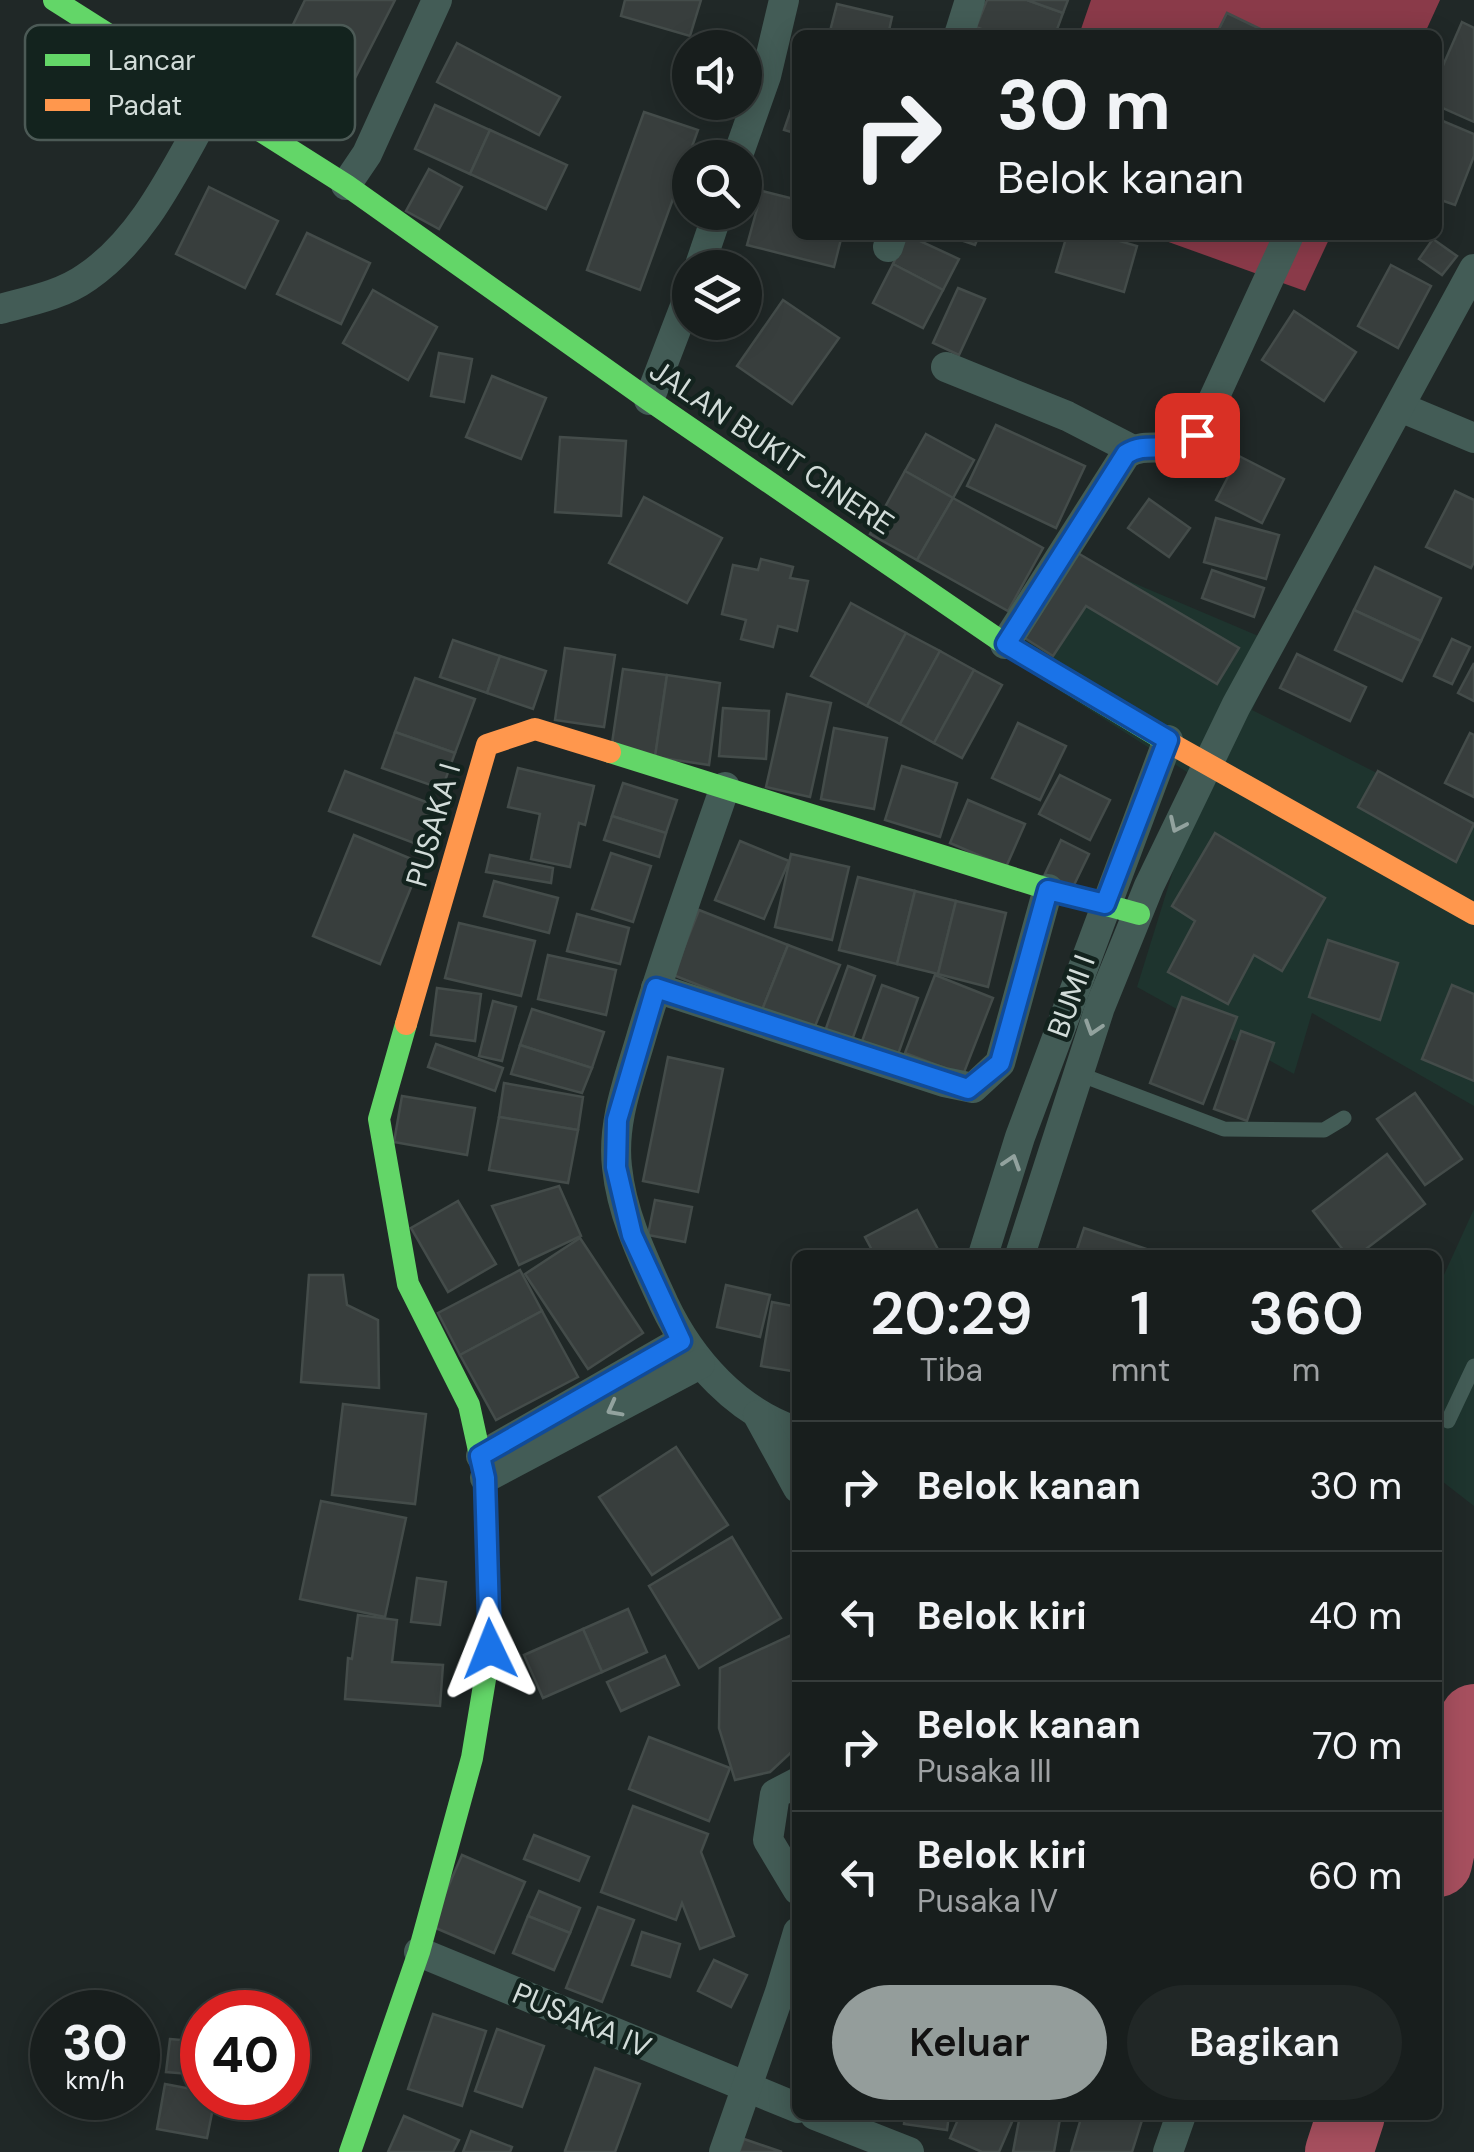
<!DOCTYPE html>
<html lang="id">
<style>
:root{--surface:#181e1d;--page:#212726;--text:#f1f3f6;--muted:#9fa2a4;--line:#363c3b;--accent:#949d9b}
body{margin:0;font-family:"DM Sans",sans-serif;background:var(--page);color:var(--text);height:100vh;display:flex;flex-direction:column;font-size:38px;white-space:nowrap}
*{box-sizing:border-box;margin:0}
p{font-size:32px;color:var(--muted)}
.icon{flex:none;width:55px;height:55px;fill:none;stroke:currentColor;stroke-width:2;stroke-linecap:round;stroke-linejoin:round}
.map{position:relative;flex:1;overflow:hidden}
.drawer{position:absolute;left:792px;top:1250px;width:650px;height:870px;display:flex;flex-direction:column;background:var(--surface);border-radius:15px;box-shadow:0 5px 25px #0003,0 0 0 2px var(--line)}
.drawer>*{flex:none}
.hud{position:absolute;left:792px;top:30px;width:650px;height:210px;border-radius:15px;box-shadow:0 5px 25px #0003,0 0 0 2px var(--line);background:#181e1d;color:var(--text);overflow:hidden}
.tools{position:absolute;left:672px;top:30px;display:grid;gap:20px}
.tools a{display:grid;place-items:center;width:90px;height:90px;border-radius:50%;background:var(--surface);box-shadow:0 5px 25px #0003,0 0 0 2px var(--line);font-size:50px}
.speed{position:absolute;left:30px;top:1990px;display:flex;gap:20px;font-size:50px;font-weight:700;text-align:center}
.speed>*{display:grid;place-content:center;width:130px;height:130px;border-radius:50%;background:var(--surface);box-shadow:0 5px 25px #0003,0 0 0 2px var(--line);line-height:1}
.speed small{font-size:25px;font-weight:400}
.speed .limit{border:15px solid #d22;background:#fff;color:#111}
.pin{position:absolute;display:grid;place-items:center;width:85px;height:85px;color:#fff;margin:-42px;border-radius:20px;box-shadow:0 5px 15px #0006}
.me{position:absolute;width:110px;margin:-55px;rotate:358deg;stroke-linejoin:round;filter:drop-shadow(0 0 8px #0008)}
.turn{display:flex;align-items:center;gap:35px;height:210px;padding:0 40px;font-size:45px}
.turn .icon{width:130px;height:130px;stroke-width:2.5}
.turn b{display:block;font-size:70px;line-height:85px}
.eta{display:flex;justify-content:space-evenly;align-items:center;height:170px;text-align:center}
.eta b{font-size:60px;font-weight:600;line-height:70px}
.action{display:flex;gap:20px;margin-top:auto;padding:20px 40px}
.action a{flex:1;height:115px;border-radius:60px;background:var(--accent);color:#111;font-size:40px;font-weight:600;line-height:115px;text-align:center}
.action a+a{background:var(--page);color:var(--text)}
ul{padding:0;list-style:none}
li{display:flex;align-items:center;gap:30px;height:130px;padding:0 40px;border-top:2px solid var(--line)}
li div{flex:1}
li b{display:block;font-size:38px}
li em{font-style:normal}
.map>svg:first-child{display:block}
.built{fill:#1e342e}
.forest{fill:#8a3a49}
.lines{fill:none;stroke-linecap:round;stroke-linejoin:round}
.river{stroke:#a64f5e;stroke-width:68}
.building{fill:#383e3d;stroke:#444c4a;stroke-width:2.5}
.lane{stroke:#435c56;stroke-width:15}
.street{stroke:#435c56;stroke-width:30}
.fast{stroke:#63d668;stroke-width:22}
.slow{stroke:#ff974d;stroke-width:22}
.oneway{stroke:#92a29e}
.route-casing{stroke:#114b97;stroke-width:25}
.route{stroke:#1a73e8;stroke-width:18}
.labels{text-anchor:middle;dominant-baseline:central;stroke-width:9;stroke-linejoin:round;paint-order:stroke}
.street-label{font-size:30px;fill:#d2dcd9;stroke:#13231e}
.key{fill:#13231e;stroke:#4c5a56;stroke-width:2.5}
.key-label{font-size:28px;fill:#d2dcd9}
</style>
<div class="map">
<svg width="1474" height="2152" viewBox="0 0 1474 2152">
<rect width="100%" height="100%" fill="#202827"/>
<g class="built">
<path d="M1063 553 1282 646 1252 710 1474 822V1106L1312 1013 1294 1074 1137 987 1201 781 997 651Z"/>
<path d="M1474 1209V1506L1438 1478V1288Z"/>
</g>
<g class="forest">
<path d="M1091 0H1440L1424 35H1273L1227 13 1216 35H1079Z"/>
<path d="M1149 235H1331L1305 291Z"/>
</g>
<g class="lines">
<g class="river">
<path d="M1438 1863 1459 1766 1474 1718"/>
<path d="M1339 2152 1351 2115"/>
</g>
</g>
<g class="building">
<path d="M305 0H395L354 80 308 57 279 106 241 83 273 29 287 37Z"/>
<path d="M625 0H701L690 36 621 16Z"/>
<path d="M987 0H1027L1063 13 1055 35H997L976 27Z"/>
<path d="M1027 0H1068L1063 13Z"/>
<path d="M837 4 892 17 888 35H829Z"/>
<path d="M1227 13 1273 35H1216Z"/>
<path d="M1462 22 1474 28V122L1438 106V77Z"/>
<path d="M457 43 560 97 539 135 437 82Z"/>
<path d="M797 92H798V134L784 130Z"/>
<path d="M435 105 490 130 470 174 415 149Z"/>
<path d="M644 112 698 130 640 290 587 270Z"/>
<path d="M1438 119 1474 134V156L1455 205 1438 199Z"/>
<path d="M490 130 567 165 546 209 470 174Z"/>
<path d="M429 169 462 187 439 229 406 211Z"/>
<path d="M209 187 278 221 245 288 176 254Z"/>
<path d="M762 191 798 200V235H842L834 267 747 245Z"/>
<path d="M307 233 370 263 341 324 277 294Z"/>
<path d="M907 235 959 259 943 290 893 264Z"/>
<path d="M946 235H979L975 245Z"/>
<path d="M1067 235H1099L1137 246 1124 292 1056 272Z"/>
<path d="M1433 239 1457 256 1442 275 1419 259Z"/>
<path d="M893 264 943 290 923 328 873 303Z"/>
<path d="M1391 265 1431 286 1398 348 1358 326Z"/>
<path d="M958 288 985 299 959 355 933 343Z"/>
<path d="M373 290 437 327 408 380 343 343Z"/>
<path d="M783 300 839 338 792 404 737 366Z"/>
<path d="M1294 311 1356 352 1324 401 1262 360Z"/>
<path d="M439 353 472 359 464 402 431 396Z"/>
<path d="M492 376 546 398 521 459 466 437Z"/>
<path d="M996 425 1085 466 1056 528 967 486Z"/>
<path d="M926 434 974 460 953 498 905 471Z"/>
<path d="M560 437 626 441 621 516 555 512Z"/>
<path d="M1239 456 1284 479 1262 523 1216 500Z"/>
<path d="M905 471 953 498 917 560 870 534Z"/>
<path d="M1455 491 1474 500V562L1471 568 1426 547Z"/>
<path d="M644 497 722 538 687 603 609 563Z"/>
<path d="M953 498 1043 548 1008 611 917 560Z"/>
<path d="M1149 499 1190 528 1169 557 1128 528Z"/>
<path d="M1216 518 1279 535 1266 579 1204 562Z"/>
<path d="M1076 552 1239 648 1217 684 1086 606 1053 656 1020 635Z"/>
<path d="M761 559 793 567 790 578 808 581 797 631 778 626 773 647 741 639 746 620 722 614 733 565 758 570Z"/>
<path d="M1375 567 1441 598 1421 641 1354 610Z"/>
<path d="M1212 570 1264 588 1254 617 1202 598Z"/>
<path d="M851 603 906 633 867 706 811 676Z"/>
<path d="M1354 610 1421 641 1402 681 1335 650Z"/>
<path d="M906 633 940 651 900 724 867 706Z"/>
<path d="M1452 639 1470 647 1452 684 1434 676Z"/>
<path d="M453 640 500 656 487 693 440 677Z"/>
<path d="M565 648 615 655 604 727 555 720Z"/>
<path d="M940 651 974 670 934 743 900 724Z"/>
<path d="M1297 654 1366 687 1350 721 1280 688Z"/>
<path d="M500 656 546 671 533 709 487 693Z"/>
<path d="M1474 663V701L1458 693Z"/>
<path d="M623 669 667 675 655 757 611 750Z"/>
<path d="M974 670 1002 685 962 758 934 743Z"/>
<path d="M667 675 720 683 709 765 655 757Z"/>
<path d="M415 678 475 699 455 753 395 732Z"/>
<path d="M787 694 831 703 810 797 766 787Z"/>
<path d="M723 708 769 711 766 759 719 756Z"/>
<path d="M1018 723 1066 746 1040 800 992 778Z"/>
<path d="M834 728 887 738 874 809 821 799Z"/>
<path d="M395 732 455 753 442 789 382 768Z"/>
<path d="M1470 733 1474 735V797L1445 783Z"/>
<path d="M902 766 957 783 940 837 885 820Z"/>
<path d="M518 768 594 786 585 825 579 823 570 867 531 859 540 814 508 807Z"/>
<path d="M345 771 434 805 419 845 329 811Z"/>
<path d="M1378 771 1474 824 1456 862 1358 807Z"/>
<path d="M1060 775 1110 800 1090 840 1039 814Z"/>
<path d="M623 783 677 800 666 833 612 816Z"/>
<path d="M968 800 1025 824 1006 867 950 843Z"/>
<path d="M612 816 666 833 659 857 604 840Z"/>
<path d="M1215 833 1325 898 1282 971 1254 955 1228 1004 1168 972 1195 921 1172 906Z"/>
<path d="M354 835 421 863 380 964 313 936Z"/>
<path d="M1061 840 1089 854 1073 887 1045 874Z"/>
<path d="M740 841 789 861 764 919 715 900Z"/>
<path d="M611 853 651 866 633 922 592 909Z"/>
<path d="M791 854 849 867 832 940 775 927Z"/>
<path d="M490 855 553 868 551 883 486 872Z"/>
<path d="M858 877 915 891 897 964 839 950Z"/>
<path d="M494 881 558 898 549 933 484 916Z"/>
<path d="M915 891 956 901 938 974 897 964Z"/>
<path d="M956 901 1006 913 988 987 938 974Z"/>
<path d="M699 910 788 945 762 1010 673 975Z"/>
<path d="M577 914 629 928 620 964 567 951Z"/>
<path d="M459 923 535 941 521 996 445 978Z"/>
<path d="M1328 940 1398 963 1380 1020 1309 997Z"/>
<path d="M788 945 840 965 813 1031 762 1010Z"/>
<path d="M548 955 616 970 606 1015 538 999Z"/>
<path d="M848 966 875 976 851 1043 824 1034Z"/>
<path d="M935 975 993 998 963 1075 905 1053Z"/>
<path d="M882 985 918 998 896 1060 860 1047Z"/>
<path d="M1452 985 1474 994V1081L1422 1059Z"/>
<path d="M437 988 481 994 475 1041 431 1035Z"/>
<path d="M1182 997 1237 1017 1203 1104 1150 1083Z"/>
<path d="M493 1001 516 1007 502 1061 479 1056Z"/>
<path d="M532 1009 604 1032 592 1068 520 1045Z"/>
<path d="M1241 1031 1274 1043 1247 1121 1214 1109Z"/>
<path d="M436 1044 503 1068 495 1091 428 1067Z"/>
<path d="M520 1045 592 1068 582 1093 511 1074Z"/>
<path d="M668 1057 723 1069 698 1192 643 1181Z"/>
<path d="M504 1083 583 1097 578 1130 499 1117Z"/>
<path d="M1415 1093 1462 1159 1425 1185 1377 1119Z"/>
<path d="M402 1096 475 1108 467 1155 394 1142Z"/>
<path d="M499 1117 578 1130 568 1183 489 1170Z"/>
<path d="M1387 1154 1425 1204 1358 1255H1347L1313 1211Z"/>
<path d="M559 1186 581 1236 519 1265 492 1206Z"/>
<path d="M655 1200 692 1207 685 1242 648 1235Z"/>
<path d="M458 1201 496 1264 448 1292 411 1228Z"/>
<path d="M917 1210 941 1255H861L863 1250 873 1252 865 1237Z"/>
<path d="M1084 1228 1164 1255H1075Z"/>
<path d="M580 1238 643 1333 588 1369 525 1274Z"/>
<path d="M520 1270 542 1311 460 1355 438 1313Z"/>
<path d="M309 1275H343L347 1305 378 1320 379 1388 301 1382Z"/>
<path d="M726 1285 770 1295 760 1337 717 1327Z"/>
<path d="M772 1302 798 1307V1372L761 1366Z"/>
<path d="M542 1311 578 1377 496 1420 460 1355Z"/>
<path d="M343 1404 426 1414 415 1504 332 1495Z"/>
<path d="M676 1447 728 1525 652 1575 599 1497Z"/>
<path d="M321 1501 406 1518 385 1617 300 1599Z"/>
<path d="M732 1537 781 1618 699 1668 649 1586Z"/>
<path d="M417 1578 446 1582 440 1625 411 1622Z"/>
<path d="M628 1609 647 1652 602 1672 583 1629Z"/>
<path d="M358 1615 397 1620 392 1662 443 1665 440 1706 345 1699 348 1658 352 1659Z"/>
<path d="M583 1629 602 1672 543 1698 524 1655Z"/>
<path d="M798 1632V1746L770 1772 735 1780 719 1728 720 1668Z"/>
<path d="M665 1656 679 1685 621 1711 607 1682Z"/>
<path d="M649 1737 730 1768 709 1821 629 1789Z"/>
<path d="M633 1806 708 1834 701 1852 734 1936 700 1949 682 1903 676 1920 601 1892Z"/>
<path d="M534 1835 589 1857 579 1881 524 1859Z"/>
<path d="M462 1855 525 1882 494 1953 431 1926Z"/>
<path d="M539 1891 580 1908 570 1933 528 1916Z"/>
<path d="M598 1907 634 1920 602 2002 566 1988Z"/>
<path d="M528 1916 570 1933 554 1970 513 1953Z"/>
<path d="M642 1932 680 1944 670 1977 632 1965Z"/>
<path d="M714 1960 747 1975 731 2007 698 1991Z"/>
<path d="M433 2014 486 2031 462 2106 408 2089Z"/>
<path d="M497 2029 544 2046 522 2107 475 2091Z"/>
<path d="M170 2039 202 2042V2075L166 2072Z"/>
<path d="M595 2068 640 2084 615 2152H567L565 2151Z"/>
<path d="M165 2084 202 2091V2098H215L207 2138 157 2129Z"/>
<path d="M905 2115H949L947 2130 904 2124Z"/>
<path d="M960 2115H1015L999 2152H982L950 2138Z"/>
<path d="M1020 2115 1060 2119 1054 2152H1013Z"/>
<path d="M1082 2115 1143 2117 1132 2152H1071Z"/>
<path d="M404 2116 459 2140 453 2152H388Z"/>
<path d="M471 2131 512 2147 510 2152H463Z"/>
<path d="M744 2139 782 2152H739Z"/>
</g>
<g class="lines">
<g class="lane">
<path d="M1079 1074 1224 1129 1324 1130 1344 1118"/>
<path d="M1448 1421 1474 1366"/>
</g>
<g class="street">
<path d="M959 35 970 0"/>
<path d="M737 158 766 76 784 0"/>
<path d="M346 185 367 154 437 0"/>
<path d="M888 247 892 235"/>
<path d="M699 268 718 212"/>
<path d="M0 309C30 301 62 295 87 277 147 236 178 162 214 101"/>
<path d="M946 367 1067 416 1133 450"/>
<path d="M649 400 690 293"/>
<path d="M1400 407 1474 438"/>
<path d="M1005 644 1126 454C1150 439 1168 458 1197 435L1289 235"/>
<path d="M725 787C696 871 665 955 640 1041 628 1082 612 1123 617 1167 622 1216 644 1260 664 1304 691 1361 737 1412 798 1432"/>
<path d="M656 988 944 1082 973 1088 1000 1063 1048 889"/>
<path d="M983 1255 1020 1137 1168 740"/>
<path d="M1020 1255 1100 1007 1149 886 1236 706 1474 269"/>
<path d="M758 1415 798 1488"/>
<path d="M481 1456 681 1341"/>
<path d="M485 1478 700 1364"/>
<path d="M798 1782 775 1794 768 1840 798 1890"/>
<path d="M419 1952 798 2108"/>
<path d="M815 2115 909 2152"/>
<path d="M724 2152 780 1992 798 1932"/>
<path d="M1168 2152 1181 2115"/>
</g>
<g class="fast">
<path d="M54 0 346 185 649 400 1005 644 1161 738"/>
<path d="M610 752 1048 889 1139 914"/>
<path d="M350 2152 419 1952 472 1758 490 1649 485 1478 469 1405 408 1284 379 1119 406 1024"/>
</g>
<g class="slow">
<path d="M1161 738 1474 914"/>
<path d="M406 1024 487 745 535 729 610 752"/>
</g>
</g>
<defs><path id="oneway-chevron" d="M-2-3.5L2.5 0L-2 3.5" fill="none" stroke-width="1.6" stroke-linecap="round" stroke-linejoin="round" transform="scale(2.5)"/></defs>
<g class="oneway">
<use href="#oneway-chevron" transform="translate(1177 825) rotate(115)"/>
<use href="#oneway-chevron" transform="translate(1093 1028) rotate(108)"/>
<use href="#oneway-chevron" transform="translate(1012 1162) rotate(-72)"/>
<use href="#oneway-chevron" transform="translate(614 1409) rotate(152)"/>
</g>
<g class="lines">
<defs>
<path id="route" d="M490 1649 485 1478 480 1456 681 1341 632 1235 616 1167 617 1120 656 988 968 1089 1000 1063 1048 890 1105 904 1168 740 1006 644 1126 454C1150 439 1169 458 1197 435"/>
</defs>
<use href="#route" class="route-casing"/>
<use href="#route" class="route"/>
</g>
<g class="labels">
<g class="street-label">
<text transform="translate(772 447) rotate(34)">JALAN BUKIT CINERE</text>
<text transform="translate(433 825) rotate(-74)">PUSAKA I</text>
<text transform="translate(1071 996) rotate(-70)">BUMI I</text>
<text transform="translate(582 2020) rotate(23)">PUSAKA IV</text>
</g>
</g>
<rect x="25" y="25" width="330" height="115" rx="15" class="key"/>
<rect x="45" y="54" width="45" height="12" fill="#63d668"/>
<rect x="45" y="99" width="45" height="12" fill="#ff974d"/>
<g class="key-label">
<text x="108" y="70">Lancar</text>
<text x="108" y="115">Padat</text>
</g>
</svg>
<div class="tools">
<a><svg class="icon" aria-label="sound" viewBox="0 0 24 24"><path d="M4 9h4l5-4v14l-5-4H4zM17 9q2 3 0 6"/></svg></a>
<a><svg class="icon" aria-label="search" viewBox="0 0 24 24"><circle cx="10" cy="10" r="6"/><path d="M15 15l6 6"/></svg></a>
<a><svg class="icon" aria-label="layers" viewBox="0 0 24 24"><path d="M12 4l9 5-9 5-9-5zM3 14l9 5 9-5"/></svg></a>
</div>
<div class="speed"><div>30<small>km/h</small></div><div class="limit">40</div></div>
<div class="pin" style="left:1197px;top:435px;background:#d93025"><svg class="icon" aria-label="arrive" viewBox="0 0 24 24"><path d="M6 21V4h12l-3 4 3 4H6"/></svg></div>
<svg class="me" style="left:490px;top:1649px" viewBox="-20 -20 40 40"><path d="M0-17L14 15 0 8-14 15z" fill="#1a73e8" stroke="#fff" stroke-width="4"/></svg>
<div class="hud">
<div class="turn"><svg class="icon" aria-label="right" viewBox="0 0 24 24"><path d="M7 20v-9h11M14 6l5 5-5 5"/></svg><div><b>30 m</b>Belok kanan</div></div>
</div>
<section class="drawer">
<div class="eta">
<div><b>20:29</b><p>Tiba</p></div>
<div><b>1</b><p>mnt</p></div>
<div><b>360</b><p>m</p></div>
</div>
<ul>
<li><svg class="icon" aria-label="right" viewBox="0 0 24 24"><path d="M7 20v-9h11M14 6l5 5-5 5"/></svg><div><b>Belok kanan</b></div><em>30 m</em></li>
<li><svg class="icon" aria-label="left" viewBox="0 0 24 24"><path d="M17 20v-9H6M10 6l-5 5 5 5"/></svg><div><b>Belok kiri</b></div><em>40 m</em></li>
<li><svg class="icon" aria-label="right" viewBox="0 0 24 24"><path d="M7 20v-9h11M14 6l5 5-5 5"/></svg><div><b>Belok kanan</b><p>Pusaka III</p></div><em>70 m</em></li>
<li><svg class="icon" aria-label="left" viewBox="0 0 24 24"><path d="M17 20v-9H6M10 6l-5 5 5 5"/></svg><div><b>Belok kiri</b><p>Pusaka IV</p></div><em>60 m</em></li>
</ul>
<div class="action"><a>Keluar</a><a>Bagikan</a></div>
</section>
</div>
